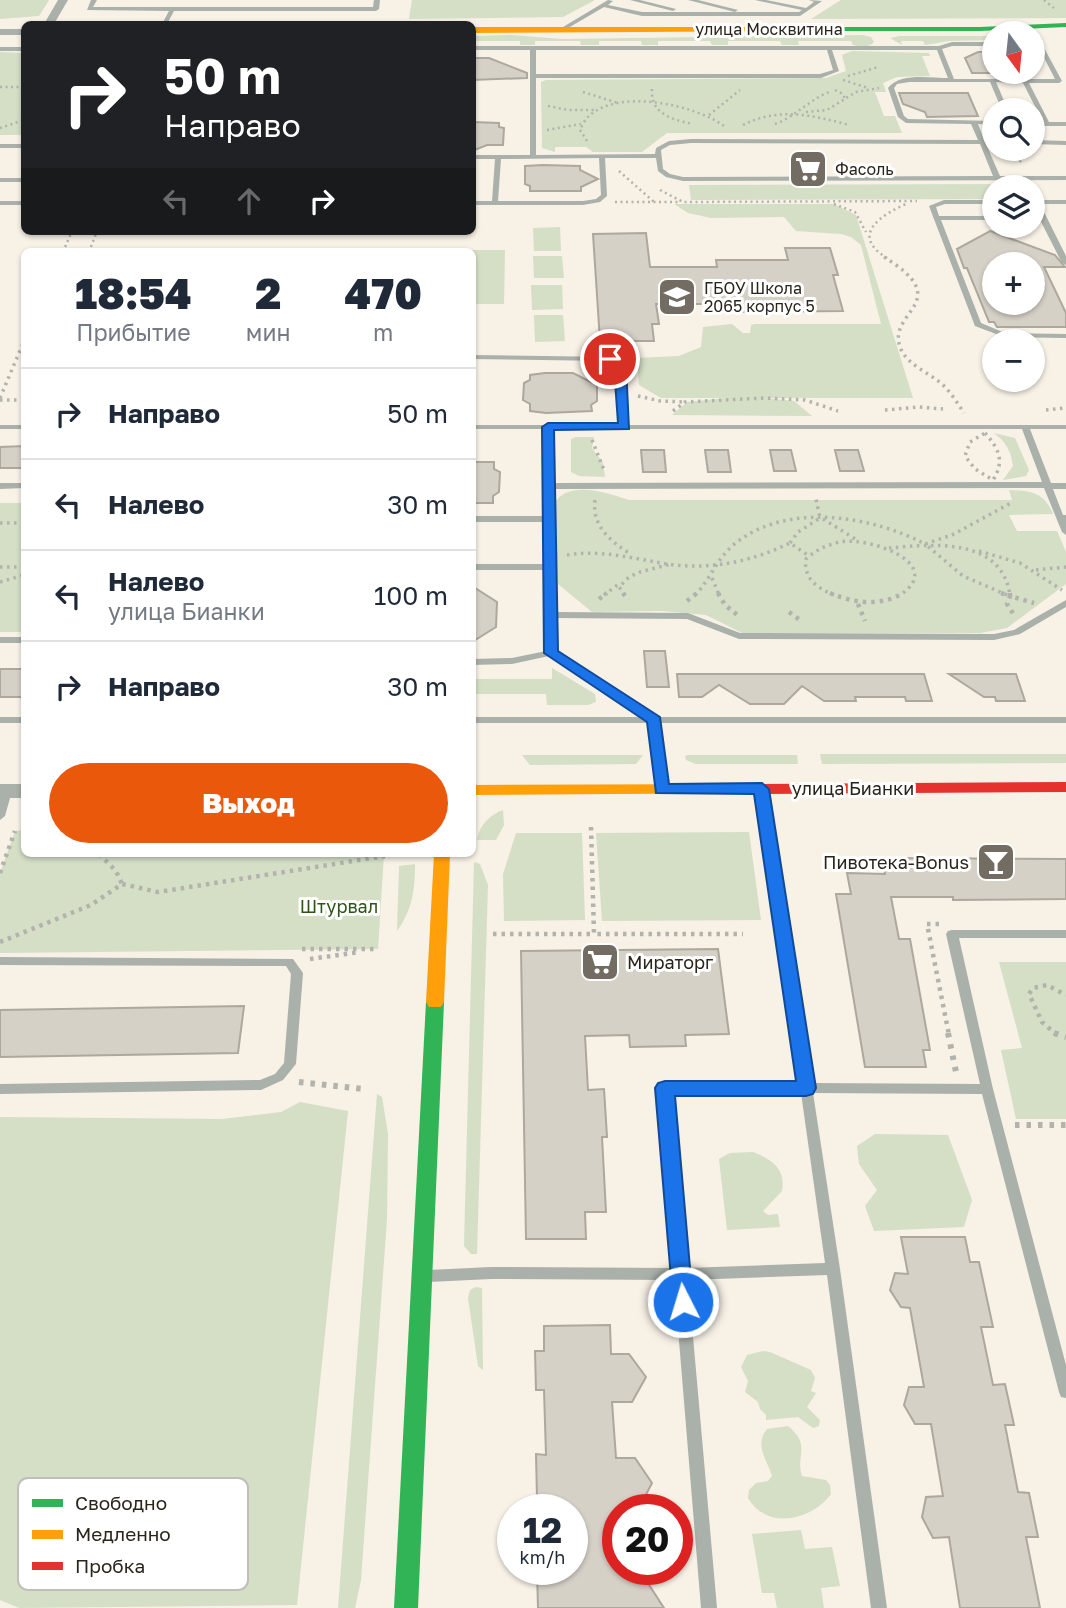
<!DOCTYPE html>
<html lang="ru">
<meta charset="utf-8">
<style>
:root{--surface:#fff;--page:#f2f2f3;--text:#1f2937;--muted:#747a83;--line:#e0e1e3;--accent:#ea580c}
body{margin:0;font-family:"Golos Text",sans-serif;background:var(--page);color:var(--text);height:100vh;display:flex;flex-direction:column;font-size:26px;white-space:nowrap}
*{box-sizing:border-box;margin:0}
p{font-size:23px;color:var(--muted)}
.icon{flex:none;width:38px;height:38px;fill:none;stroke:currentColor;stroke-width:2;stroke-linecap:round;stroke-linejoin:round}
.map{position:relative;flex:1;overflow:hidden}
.side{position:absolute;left:21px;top:248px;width:455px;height:609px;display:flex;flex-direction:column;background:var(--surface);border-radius:10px;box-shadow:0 2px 5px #0004}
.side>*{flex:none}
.guide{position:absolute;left:21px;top:21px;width:455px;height:214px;border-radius:10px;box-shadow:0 2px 5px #0004;background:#202124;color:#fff;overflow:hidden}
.needle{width:46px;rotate:165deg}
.controls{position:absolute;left:982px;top:21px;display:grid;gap:14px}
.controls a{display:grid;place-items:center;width:63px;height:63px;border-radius:50%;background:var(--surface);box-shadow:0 2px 5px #0004;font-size:35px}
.speed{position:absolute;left:497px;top:1494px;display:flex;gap:14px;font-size:35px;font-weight:700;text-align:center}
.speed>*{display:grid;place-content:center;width:91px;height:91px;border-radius:50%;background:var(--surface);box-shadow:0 2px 5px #0004;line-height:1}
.speed small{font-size:18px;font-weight:400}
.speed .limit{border:10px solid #d22;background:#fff;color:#111}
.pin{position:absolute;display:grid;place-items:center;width:60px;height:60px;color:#fff;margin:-30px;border:4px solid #fff;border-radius:50%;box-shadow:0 2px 7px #0007}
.me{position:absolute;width:77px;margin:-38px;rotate:355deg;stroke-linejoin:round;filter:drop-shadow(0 0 5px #0008)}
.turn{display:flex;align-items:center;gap:24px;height:147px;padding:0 28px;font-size:32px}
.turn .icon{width:91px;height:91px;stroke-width:2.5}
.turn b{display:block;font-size:49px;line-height:60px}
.lanes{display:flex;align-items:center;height:66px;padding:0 28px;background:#0003;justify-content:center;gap:35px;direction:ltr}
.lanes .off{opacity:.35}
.eta{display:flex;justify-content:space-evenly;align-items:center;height:119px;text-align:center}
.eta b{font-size:42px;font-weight:800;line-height:49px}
.button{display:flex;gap:14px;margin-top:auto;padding:14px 28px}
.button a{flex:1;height:80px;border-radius:42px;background:var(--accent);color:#fff;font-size:28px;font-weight:800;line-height:80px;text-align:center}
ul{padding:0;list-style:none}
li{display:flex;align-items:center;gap:21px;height:91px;padding:0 28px;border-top:2px solid var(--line)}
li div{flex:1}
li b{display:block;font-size:26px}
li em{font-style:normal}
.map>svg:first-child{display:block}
.green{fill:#d4dfc6}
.building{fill:#d6d1c7;stroke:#ada89e;stroke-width:2;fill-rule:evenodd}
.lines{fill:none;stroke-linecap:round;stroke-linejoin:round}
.path-far3{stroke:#b2b3ad;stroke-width:2.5;stroke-dasharray:2 3.5;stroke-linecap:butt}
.path-far2{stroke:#b2b3ad;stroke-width:3.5;stroke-dasharray:2.5 4.5;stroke-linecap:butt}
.path-far1{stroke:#b2b3ad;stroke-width:4.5;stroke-dasharray:3.5 5;stroke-linecap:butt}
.path{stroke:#b2b3ad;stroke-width:6;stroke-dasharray:4.5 7;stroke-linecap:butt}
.lane{fill:#aab0aa;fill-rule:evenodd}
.street{fill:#aab0aa;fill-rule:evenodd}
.fast{fill:#30b455;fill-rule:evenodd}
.slow{fill:#ff9f0a;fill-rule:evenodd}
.jam{fill:#e5322d;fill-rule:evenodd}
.route{fill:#1a73e8;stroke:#114b97;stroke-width:2}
.labels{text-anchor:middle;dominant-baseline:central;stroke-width:6;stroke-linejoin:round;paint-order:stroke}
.far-street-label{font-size:16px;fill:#2a251b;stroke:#fff}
.far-poi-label{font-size:16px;fill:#2a251b;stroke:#fff;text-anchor:start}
.street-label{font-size:18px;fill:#2a251b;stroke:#fff}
.poi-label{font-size:18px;fill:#2a251b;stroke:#fff;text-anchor:end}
.park-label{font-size:18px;fill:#2f5419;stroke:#fff}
.key{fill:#fff;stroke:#bfbebb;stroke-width:2}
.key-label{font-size:19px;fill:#2a251b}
</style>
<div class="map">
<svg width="1066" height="1608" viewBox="0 0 1066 1608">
<rect width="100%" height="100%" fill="#f7f1e6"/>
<g class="green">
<path d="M0 0H49L39 16 0 19Z"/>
<path d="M412 0H595L563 17 409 19Z"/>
<path d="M841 0H1066V18L811 19Z"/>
<path d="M512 35 562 39 863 35 871 37 874 42C869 48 861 47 853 45L851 41H798L799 45H782L780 41H728V45H712L710 41H658V45H642L641 41H599V45H581L580 41H535V45H520V41H473L472 36Z"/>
<path d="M900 36H994V40L949 41 925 45 923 41H901L902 45 890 38Z"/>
<path d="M852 51 929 53 930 56H922L930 76 897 77 883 83 886 92H875L884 116H895L902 133H667L642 152H593L586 147H555V152L542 148 541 82 546 80 826 78 846 71 842 55Z"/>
<path d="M0 52 24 53 22 71 24 76V135H0Z"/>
<path d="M1007 184 1008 187H994V199L691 200 689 185Z"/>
<path d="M674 204H834L856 215 913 398H763L794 401 812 416 672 415 687 402 726 398H661L639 385 637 358 679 356 701 347 703 327 732 324 743 333H750L751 325 755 324H881L861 245 851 237 841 234 796 231 784 217 711 218 688 213Z"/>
<path d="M560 227 561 251H534L533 228Z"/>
<path d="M439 250H505L504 304H473L472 252Z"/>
<path d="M533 256H562L564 278H534Z"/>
<path d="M531 285H562L563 309 532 310Z"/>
<path d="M534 315H563L565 341 535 342Z"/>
<path d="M994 433 1015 438 1029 470 1026 476 1003 480 1013 466C1011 451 1006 442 994 433Z"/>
<path d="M576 437H594L592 448 603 463 605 477 579 476 571 472V439Z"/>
<path d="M1009 490C1031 491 1044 492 1053 514L1009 515 1017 531H1057L1066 552V584L1007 628 980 633H742L706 615 662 611 592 612 558 584 554 504C568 479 608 493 629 500H1012Z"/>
<rect x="0" y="503" width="24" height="129"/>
<path d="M552 668 595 694 596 702 588 705H547L546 694H473V679H552Z"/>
<path d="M820 754H1066V763L822 764Z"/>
<path d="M522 755H643L636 764 530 765Z"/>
<path d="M688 755H797L798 764H696L686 760 685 756Z"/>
<path d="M503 810 504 825 496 840H477C479 825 490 815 503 810Z"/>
<path d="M24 830V854H384L378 949 0 953V873L15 831Z"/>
<path d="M749 832 761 920 602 921 596 833Z"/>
<path d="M516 833H582L585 920 504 921 503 874Z"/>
<path d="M474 862 480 864 488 885 477 1254H471L464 1246Z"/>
<path d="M415 864C415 890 412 910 397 931L399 866Z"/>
<path d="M999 962H1066V1119H1016L1001 1050 1022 1048Z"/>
<path d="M377 1094 382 1097 388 1134 387 1219 361 1580 355 1608H338Z"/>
<path d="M300 1102 348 1111 297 1605 19 1608 0 1600V1117L222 1119 281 1112Z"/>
<path d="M875 1134 948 1135 972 1200 964 1227 874 1231 865 1206 877 1190 859 1164 857 1146Z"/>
<path d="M753 1152C771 1159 786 1168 782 1191L763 1211 768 1215 778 1214 780 1227 727 1230 719 1159 730 1153Z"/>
<path d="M476 1287 482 1288 483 1370 478 1366 468 1298 470 1290Z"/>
<path d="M763 1351 770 1352 811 1370 815 1378 811 1391 816 1393 807 1407 820 1420 819 1426 813 1428 798 1417 766 1420V1415L760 1409 758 1402 745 1392 748 1381 741 1367 747 1355Z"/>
<path d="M788 1426C812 1446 795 1455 802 1476L826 1480 830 1485 831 1494C812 1520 767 1531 748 1498L749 1490 756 1483 768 1481 772 1476C767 1459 754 1445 767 1429Z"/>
<path d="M801 1530 805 1549 832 1547 840 1586 821 1588 824 1608H777L774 1593H762L752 1534Z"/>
</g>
<g class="building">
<path d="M978 52H994V73H972L965 58Z"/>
<path d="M472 58H489L527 73V78L472 80Z"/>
<path d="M899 93H968L978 116 927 117 925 112 903 104Z"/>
<path d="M472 122 499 123V127L504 128 503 145H487L472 151Z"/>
<path d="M543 165 580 166V170L598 179 581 187V191H530V186L525 184V166Z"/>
<path d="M990 231 1055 255 1065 267H1044L1066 313V327H997L994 322H989L967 268H964L957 249ZM994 264H1032V303H994Z"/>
<path d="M646 233 650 267H717L716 260H788L785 248H830L838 275H833L843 311 726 312 725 304H656L659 324H652L654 341H600L593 234Z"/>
<path d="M545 373H573L597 385V401L591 405 592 411 546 413 530 411V404L523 400 524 383 530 380V375Z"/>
<path d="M24 446V468H0V447Z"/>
<path d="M641 450H664L666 472H643Z"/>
<path d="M705 450H728L731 472H708Z"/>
<path d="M770 450H791L796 471H774Z"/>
<path d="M835 450H858L864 471H840Z"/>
<path d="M472 462H494V469L500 472 499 492 493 496V503H472Z"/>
<path d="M472 586 497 602 496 627 472 642Z"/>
<path d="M644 651H665L669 687H647Z"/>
<rect x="0" y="669" width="24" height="28"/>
<path d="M677 674H924L932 701H906L905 697H855L856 701H824L802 686 784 704H750L719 685 702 697H679Z"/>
<path d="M949 674H1016L1025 701H996L995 697H984Z"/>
<path d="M882 858 1066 859V899L953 900V897H891L899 939H910L930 1050H923L926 1067H865L836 894H851L847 873 885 874Z"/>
<path d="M718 949 729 1034 685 1035 686 1046 630 1047 629 1035 585 1036 588 1090 604 1089 607 1137H602L606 1212H585L586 1239H526L521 951Z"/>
<path d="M244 1006 238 1053 0 1057V1010Z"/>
<path d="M901 1237H965L970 1262H979L993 1327H981L993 1385 1005 1384 1014 1425H1005L1018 1492 1029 1493 1038 1537H1026L1040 1608H960L949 1537 933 1538 922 1517 926 1497 943 1496 931 1424H915L904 1405 909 1387H924L910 1308 901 1307 890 1290 895 1273 908 1274Z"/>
<path d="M610 1325 611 1354H629L646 1377 632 1402H612L616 1458H635L652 1483 638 1510H616L618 1570 640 1571 664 1608H538L537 1570H572V1510H546V1497L537 1498 536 1454 546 1455 544 1390H536L535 1351H544V1326Z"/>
</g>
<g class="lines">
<g class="path-far3">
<path d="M1044 0 1054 8"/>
<path d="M848 76 878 67"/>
<path d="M843 80 868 88"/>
<path d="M0 87H24"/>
<path d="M652 89C650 114 673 120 693 124"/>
<path d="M835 90 843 94 845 99"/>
<path d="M583 92 618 103"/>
<path d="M548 106 568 110H594"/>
<path d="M806 112 827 110 856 92 879 88"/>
<path d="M709 115 740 90"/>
<path d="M775 124C795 117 809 100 829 92"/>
<path d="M743 125C778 107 812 115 849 125"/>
<path d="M0 128 24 120"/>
<path d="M547 130 581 124"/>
<path d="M587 141 580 130C582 126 585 119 589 116 619 88 695 105 724 126"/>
<path d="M1009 149 1024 156 1019 163"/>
<path d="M619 171 654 202"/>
<path d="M660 190 683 202 917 201"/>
<path d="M615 202H680"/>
<path d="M834 204 855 212 866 232"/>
<path d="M63 252 72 231"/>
<path d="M89 252 97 231"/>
<path d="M887 258C849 235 881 215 908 203"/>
</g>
<g class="path-far2">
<path d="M884 257C957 302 887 311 900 347 907 366 931 373 944 386 952 394 958 404 964 413"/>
<path d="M638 396 660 401 684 402"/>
<path d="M0 398 24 341"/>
<path d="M0 400H24"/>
<path d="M885 410 919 407 943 409"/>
<path d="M1046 410 1066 408"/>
<path d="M673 411 685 402 764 398 805 400 838 411"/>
<path d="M985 433C999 449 1005 461 993 480L975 469 965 456 970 442Z"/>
<path d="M592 440 604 470"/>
<path d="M595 500C592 526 609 540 629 553"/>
<path d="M823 519 857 540"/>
<path d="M0 523H24"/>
<path d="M790 543 798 532 820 518 816 499"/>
<path d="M889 548C934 544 1001 537 1010 595"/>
<path d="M979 551 1020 563 1062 590"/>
<path d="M567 555C604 549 638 560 674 565 715 569 753 561 790 543L809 556"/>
<path d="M0 567H24"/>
<path d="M1036 570 1066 567"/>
<path d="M712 578 719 595"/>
<path d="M0 582 24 575"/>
<path d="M604 595 620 583"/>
<path d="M625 595 619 587 629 577 640 572 671 564"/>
<path d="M695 595C709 581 716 561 731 547 782 501 870 515 925 544"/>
<path d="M834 595C817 588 803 578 806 559 816 550 826 545 840 542 866 536 948 563 900 595"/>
<path d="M1007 595 963 576 925 544 952 535 1011 503"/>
</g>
<g class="path-far1">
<path d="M623 593 628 600"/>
<path d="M718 593 725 605 740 617"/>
<path d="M830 593C853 603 880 607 903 593"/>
<path d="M1001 593 1010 596 1007 604 1014 615"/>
<path d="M1010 593V596L1034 603"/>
<path d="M599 599 607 593"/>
<path d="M687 601 697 593"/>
<path d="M858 604 865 621"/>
<path d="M789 612 800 620"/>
<path d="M591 827 594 934H743"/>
<path d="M99 854 116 871 122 884"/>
<path d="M0 873 15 831"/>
<path d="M939 924H927L949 1035"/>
<path d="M493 934H594"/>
<path d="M0 942 91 905 122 884 158 892 385 856"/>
<path d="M302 949H378"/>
<path d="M310 959 360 952"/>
<path d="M1057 1035 1042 1022 1029 994 1033 988 1047 985 1066 995"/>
</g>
<g class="path">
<path d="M948 1033 956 1072"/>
<path d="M1054 1033 1066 1037"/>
<path d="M299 1082 364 1089"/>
<path d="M1015 1125H1066"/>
</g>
<g class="lane">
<path d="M91 0H97L93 7H373L374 0H380L379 9 376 11H174L167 24H162L169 11 87 10Z"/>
<path d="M608 0 613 1 608 5 642 12H799L802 10 755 0H766L806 8 814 2 809 0 822 1 800 16H642L604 7 563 31 558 30Z"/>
<path d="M630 0H640L676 9 673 11Z"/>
<path d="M688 0H698L738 10 735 12Z"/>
<path d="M952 42H994V46H952L942 49 954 79H1055L1039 48 1032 47V43L1043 46 1062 81 1059 83H1029L1049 122H1066V126H1032V122H1043L1023 83 996 82 1008 110H1002L990 82H909L897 84 894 88 904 116 908 119 994 121V125L978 124 984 140H994V144H986L1000 176H1066V180L683 181 666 177 658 171 656 158H605L607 196 600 202 583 205H472V201H492L495 159H472V155H530V50H472V46H939ZM536 50H827L833 70 820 74H536ZM832 50H937L948 78C931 78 900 72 888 88L898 117 906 123 971 124 978 140 691 139 669 141 656 148 655 154 536 155V78H821L839 71ZM691 143 980 144 993 176 683 177 670 174 663 169 661 150 670 145ZM599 158 601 195 596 199 583 201H498L501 159Z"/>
<rect x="0" y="47" width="24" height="4"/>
<path d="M1032 140 1066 141V145L1032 144Z"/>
<rect x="0" y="144" width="24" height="4"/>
<rect x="0" y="178" width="24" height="4"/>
<path d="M944 200H994V204H945L936 207 939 216H994V220H941L981 323 1005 333 1066 334V338L1004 337 975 326 929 206Z"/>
<path d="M1032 200H1066V204H1040L1066 256V265L1062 263 1032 204Z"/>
<rect x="0" y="201" width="24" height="4"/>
<path d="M28 231H47L44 233 26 234 25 233Z"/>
<path d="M472 355 613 357 624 365 629 425H1066V429H1030L1051 483H1066V489H1053L1063 515H1066V535L1062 532 1044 488 553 489 555 612 688 613 740 633 994 634 1014 630 1066 600V607L1020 634 994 640 739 639 687 619 555 618 556 652 657 717H1066V723H660L666 789 661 792 656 789 650 723H472V717H643L549 656 512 664 472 665V659L512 658 546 651 545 570H472V564H545V522H472V516H545L544 429H472V425H621L616 366 608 361 472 359ZM552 429H1022L1042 482 553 483Z"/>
<rect x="0" y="425" width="24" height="4"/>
<path d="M0 483H24V488L0 489Z"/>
<rect x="0" y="637" width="24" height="6"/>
<rect x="0" y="717" width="24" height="6"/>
<path d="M762 786 767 789 811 1083 980 1084 946 934 948 931 952 930H1066V938H959L993 1089 1066 1365V1398L1061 1397 1059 1392 982 1094 813 1093 840 1269 887 1608H871L827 1275 688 1280 717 1608H701L674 1280 491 1279 429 1282 424 1280 422 1276 424 1272 429 1270 491 1267 673 1268 659 1089 661 1086 665 1084 799 1083 757 789ZM801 1093 825 1263 687 1268 672 1094Z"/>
<path d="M7 788 12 791 5 816 0 820V797L3 789Z"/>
<path d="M0 957 293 959 303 973 296 1064 283 1080 261 1090 0 1094V1084L260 1080 275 1074 284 1063 291 974 286 966 0 965Z"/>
</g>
<g class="street">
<path d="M58 0H68L54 24H44Z"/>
<rect x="0" y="29" width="24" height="6"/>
<rect x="0" y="784" width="24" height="14"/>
</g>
<g class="fast">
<path d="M1066 23V27L980 31H826L822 29 826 27H980Z"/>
<path d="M435 995 441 997 444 1002 418 1608H394L426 1002 429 997Z"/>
</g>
<g class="slow">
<path d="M472 27H826L830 29 826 31 472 33Z"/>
<path d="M753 784 761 789 759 793 472 795V785Z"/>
<path d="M434 854H450L444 1002 441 1007H429L426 1002Z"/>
</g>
<path class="jam" d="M1066 782V792L753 794 745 789 753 784Z"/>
</g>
<path class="route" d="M610 355 626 365 629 429 554 430 558 651 660 717 669 784 762 783 769 789 816 1088 813 1094 806 1096H675L693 1302 690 1308 683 1311 676 1308 673 1302 655 1088 658 1083 665 1081H796L754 794 656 793 647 722 544 653 542 427 548 423H618L614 367 605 359Z"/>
<defs>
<symbol id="supermarket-square" viewBox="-11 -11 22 22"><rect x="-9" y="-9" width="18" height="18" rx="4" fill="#726c62" stroke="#fff"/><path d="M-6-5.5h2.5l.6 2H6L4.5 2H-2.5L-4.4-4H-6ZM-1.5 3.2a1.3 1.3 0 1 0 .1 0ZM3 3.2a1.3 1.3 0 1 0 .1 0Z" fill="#fff"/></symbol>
<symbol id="school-square" viewBox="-11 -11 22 22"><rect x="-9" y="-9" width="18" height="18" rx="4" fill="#726c62" stroke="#fff"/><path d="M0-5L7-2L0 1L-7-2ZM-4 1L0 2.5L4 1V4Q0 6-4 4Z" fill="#fff"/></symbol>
<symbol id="bar-square" viewBox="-11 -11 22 22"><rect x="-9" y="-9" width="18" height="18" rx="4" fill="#726c62" stroke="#fff"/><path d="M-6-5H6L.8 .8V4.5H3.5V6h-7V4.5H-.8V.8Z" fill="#fff"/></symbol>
</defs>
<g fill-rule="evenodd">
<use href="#supermarket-square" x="786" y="147" width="44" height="44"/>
<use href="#school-square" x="655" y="275" width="44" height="44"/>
<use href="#bar-square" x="974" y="840" width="44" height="44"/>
<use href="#supermarket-square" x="578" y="940" width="44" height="44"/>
</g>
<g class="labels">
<g class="far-street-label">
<text x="769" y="29">улица Москвитина</text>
</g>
<g class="far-poi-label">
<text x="835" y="169">Фасоль</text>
<text x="704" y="288">ГБОУ Школа<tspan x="704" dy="18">2065 корпус 5</tspan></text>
</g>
<g class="street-label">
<text x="853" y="788">улица Бианки</text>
</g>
<g class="poi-label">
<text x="969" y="862">Пивотека-Bonus</text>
<text x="627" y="962" text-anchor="start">Мираторг</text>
</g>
<g class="park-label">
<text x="339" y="906">Штурвал</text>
</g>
</g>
<rect x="18" y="1478" width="230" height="112" rx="10" class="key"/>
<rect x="32" y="1499" width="31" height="8" fill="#30b455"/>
<rect x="32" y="1530" width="31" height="9" fill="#ff9f0a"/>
<rect x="32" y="1562" width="31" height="8" fill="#e5322d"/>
<g class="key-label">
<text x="75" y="1510">Свободно</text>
<text x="75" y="1541">Медленно</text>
<text x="75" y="1573">Пробка</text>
</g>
</svg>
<div class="controls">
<a><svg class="needle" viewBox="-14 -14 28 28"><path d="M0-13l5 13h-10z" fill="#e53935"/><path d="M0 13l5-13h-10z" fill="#747a83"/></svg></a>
<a><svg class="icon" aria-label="search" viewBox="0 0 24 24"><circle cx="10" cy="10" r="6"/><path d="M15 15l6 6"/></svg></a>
<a><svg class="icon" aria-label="layers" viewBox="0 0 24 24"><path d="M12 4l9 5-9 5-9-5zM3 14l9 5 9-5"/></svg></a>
<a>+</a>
<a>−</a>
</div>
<div class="speed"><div>12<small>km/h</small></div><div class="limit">20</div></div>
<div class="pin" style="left:610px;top:359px;background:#d93025"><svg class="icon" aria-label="arrive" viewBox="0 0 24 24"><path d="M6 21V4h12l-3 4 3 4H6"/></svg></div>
<svg class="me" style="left:683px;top:1302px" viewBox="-20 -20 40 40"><circle r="17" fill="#1a73e8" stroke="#fff" stroke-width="3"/><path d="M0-11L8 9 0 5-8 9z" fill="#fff"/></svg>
<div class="guide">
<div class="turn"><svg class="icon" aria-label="right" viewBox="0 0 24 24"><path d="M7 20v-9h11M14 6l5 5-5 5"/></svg><div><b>50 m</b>Направо</div></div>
<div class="lanes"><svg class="icon off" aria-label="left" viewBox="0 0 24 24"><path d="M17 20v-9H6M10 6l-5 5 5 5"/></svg><svg class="icon off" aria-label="ahead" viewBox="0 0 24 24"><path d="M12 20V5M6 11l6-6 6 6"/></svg><svg class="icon" aria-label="right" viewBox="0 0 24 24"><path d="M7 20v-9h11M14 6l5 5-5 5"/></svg></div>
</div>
<section class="side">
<div class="eta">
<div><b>18:54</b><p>Прибытие</p></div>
<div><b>2</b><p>мин</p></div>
<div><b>470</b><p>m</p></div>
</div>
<ul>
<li><svg class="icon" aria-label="right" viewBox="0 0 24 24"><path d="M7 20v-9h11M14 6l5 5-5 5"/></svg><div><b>Направо</b></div><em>50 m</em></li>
<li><svg class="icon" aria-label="left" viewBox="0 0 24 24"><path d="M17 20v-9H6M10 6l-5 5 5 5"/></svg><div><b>Налево</b></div><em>30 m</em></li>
<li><svg class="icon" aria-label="left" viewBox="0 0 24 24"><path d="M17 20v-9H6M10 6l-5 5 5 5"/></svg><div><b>Налево</b><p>улица Бианки</p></div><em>100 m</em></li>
<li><svg class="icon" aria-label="right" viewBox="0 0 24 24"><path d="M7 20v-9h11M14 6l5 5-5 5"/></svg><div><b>Направо</b></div><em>30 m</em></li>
</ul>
<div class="button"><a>Выход</a></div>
</section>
</div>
